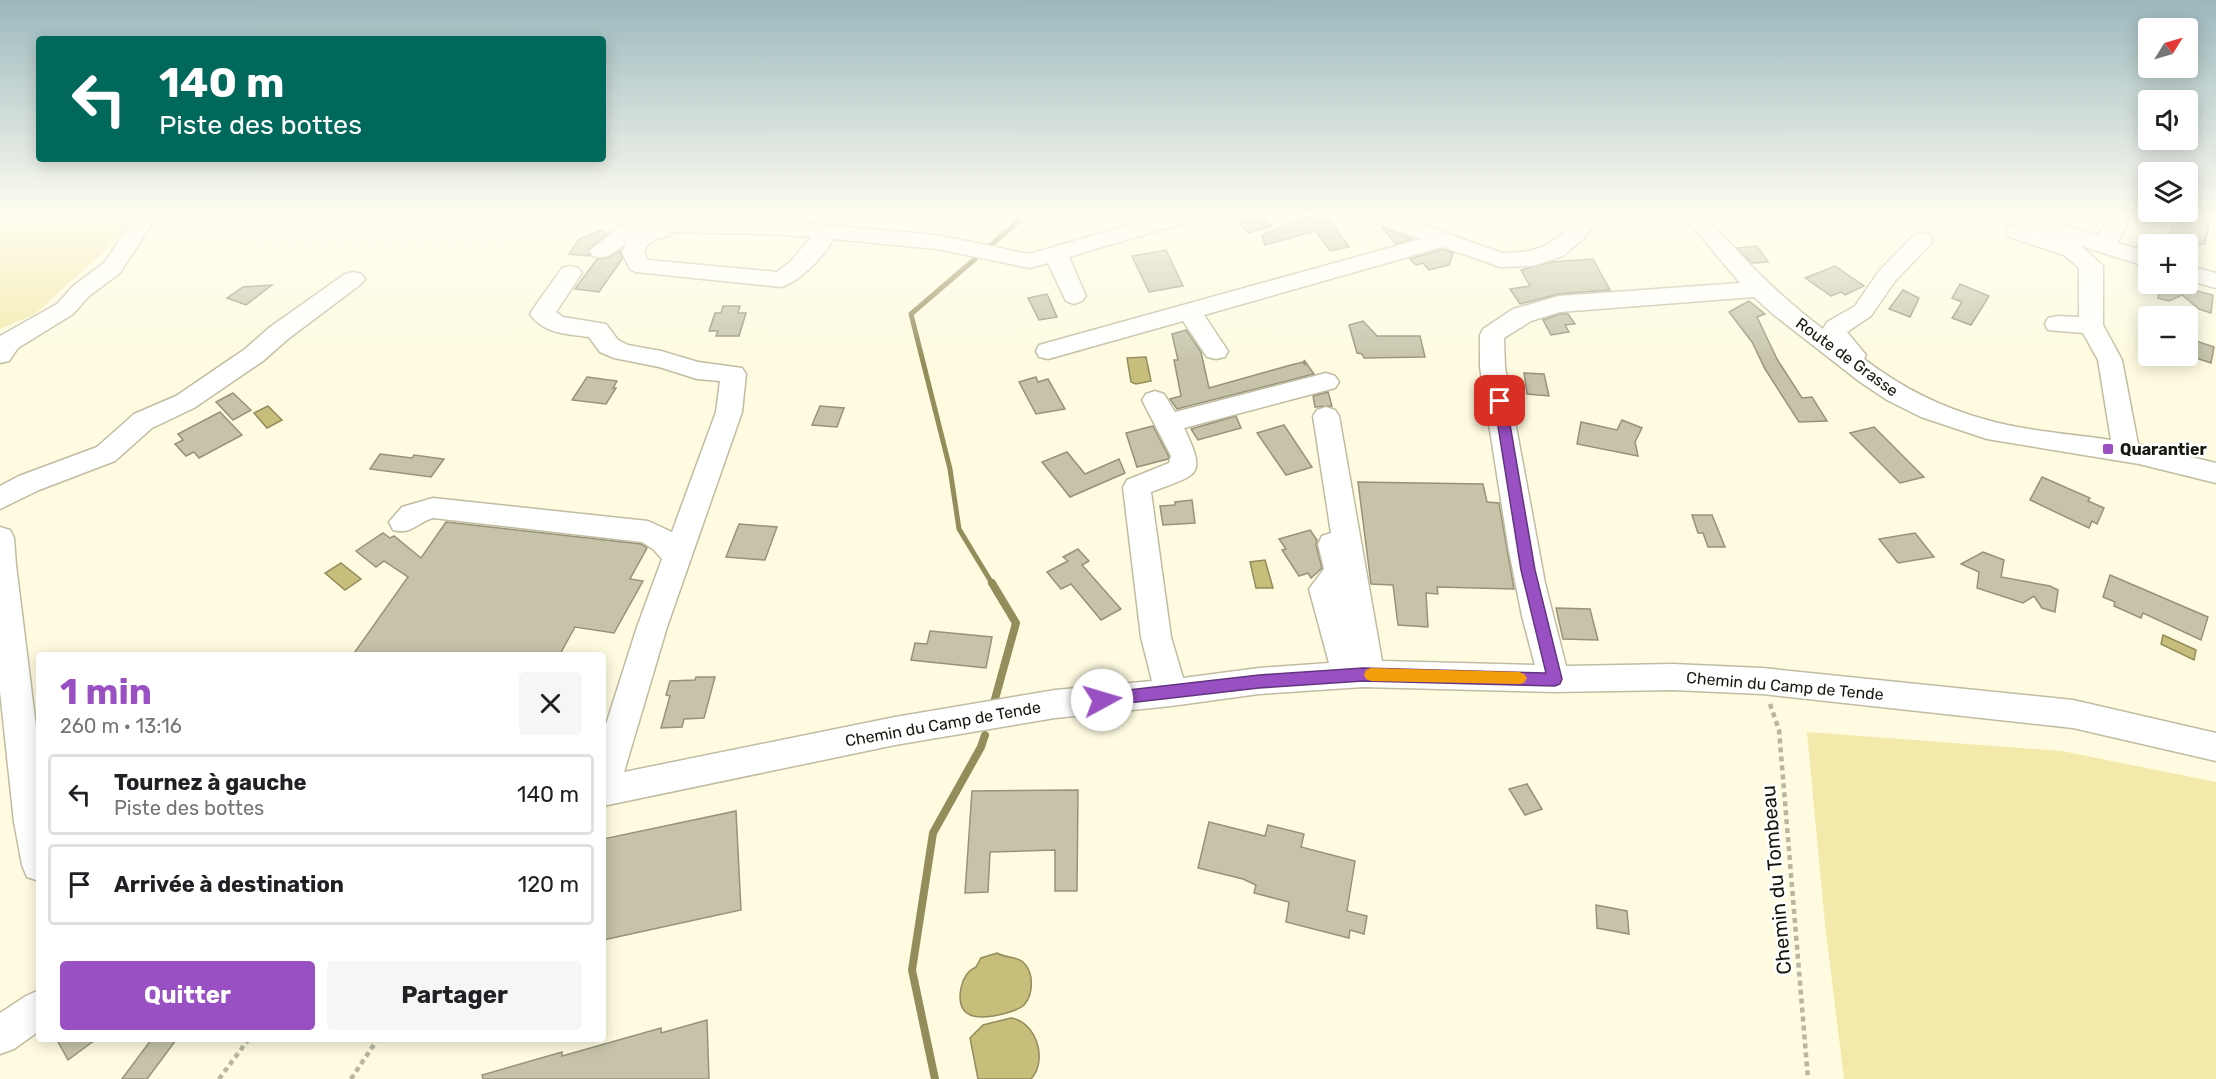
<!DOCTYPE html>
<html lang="fr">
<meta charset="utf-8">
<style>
:root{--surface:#fff;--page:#f6f6f6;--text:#202124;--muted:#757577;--line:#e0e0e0;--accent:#9850c3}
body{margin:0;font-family:Rubik,sans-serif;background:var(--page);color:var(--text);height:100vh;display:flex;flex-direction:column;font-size:22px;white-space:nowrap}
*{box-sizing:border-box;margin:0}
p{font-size:20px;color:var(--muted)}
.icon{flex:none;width:33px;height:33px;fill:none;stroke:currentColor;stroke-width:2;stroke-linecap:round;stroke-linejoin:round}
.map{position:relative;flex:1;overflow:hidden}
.panel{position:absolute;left:36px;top:652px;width:570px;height:390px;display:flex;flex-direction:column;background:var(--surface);border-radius:6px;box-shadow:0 3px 15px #0003}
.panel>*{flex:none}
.banner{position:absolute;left:36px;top:36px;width:570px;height:126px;border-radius:6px;box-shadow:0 3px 15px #0003;background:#00695c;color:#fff;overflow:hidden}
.needle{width:39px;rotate:53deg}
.fabs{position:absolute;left:2138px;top:18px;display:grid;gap:12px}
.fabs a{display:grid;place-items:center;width:60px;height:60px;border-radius:6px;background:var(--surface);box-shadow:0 3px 15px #0003;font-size:30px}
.pin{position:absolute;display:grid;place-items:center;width:51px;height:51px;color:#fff;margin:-26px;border-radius:12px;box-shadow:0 3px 9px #0006}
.me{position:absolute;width:66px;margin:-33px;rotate:84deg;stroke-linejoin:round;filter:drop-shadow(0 0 4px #0008)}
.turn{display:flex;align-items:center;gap:21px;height:126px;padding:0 24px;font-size:27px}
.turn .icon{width:78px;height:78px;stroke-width:2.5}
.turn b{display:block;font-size:42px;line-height:51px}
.round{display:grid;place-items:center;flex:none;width:63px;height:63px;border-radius:6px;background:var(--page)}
.overview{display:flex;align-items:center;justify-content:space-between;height:102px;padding:0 24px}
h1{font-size:36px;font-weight:700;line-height:45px;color:var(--accent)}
.action{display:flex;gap:12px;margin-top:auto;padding:12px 24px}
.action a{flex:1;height:69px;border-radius:6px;background:var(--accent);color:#fff;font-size:24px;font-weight:700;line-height:69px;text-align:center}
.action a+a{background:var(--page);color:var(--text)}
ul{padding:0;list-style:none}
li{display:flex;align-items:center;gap:18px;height:81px;margin:0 12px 9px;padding:0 12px;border:3px solid var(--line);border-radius:6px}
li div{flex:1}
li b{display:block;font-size:22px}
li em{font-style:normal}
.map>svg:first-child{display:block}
.green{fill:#f2e9aa}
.water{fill:#c7be7c;stroke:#938c5b;stroke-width:1.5}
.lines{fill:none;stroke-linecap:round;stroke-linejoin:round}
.stream-far1{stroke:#938c5b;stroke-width:5}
.stream{stroke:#938c5b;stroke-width:8}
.building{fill:#c6c3a9;stroke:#96937a;stroke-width:1.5}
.minor-casing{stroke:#bfbca2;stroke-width:3}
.path{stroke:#b8b6a0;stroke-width:4.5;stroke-dasharray:5 4;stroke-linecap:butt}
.minor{fill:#fff;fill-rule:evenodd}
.route{fill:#9850c3;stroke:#63347f;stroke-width:1.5}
.slow{fill:#f59e0b}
.poi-dot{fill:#9850c3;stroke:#fff;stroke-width:2}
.labels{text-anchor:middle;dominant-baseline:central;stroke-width:5;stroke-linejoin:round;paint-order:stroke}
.street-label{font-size:16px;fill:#19180e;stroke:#fff}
.poi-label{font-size:16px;font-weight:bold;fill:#19180e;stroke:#fff;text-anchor:start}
.near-street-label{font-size:20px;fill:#19180e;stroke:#fff}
</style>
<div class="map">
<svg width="2216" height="1079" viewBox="0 0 2216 1079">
<rect width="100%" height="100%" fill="#fefbe0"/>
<g class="green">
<path d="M0 213H146L35 314 0 329Z"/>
<path d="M1807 732 2062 751 2216 782V1079H1844L1825 924Z"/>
</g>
<g class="water">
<path d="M1146 357 1151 381 1136 384 1131 382 1127 358Z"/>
<path d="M268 406 282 420 267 428 254 413Z"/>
<path d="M1265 560 1273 588H1256L1250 562Z"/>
<path d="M341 563 361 579 345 590 325 573Z"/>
<path d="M2163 635 2196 650 2194 660 2161 644Z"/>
<path d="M997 953C1005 958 1016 956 1023 962 1034 972 1034 994 1024 1005 1019 1010 1009 1012 1003 1014 979 1020 955 1020 961 988 963 978 967 971 976 967L981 958Z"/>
<path d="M1011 1018C1037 1022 1048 1061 1031 1079H978L970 1038 983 1025Z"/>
</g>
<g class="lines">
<g class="stream-far1">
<path d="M991 245 1020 220 1014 213"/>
<path d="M975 259 911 314 950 469 959 529 993 585"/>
</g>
<g class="stream">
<path d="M992 583 1016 623 995 699"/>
<path d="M935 1079 912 970 933 833 981 747 985 735"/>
</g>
</g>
<g class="building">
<path d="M1229 213H1260L1272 226 1249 233Z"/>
<path d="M1316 213H1324L1349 247 1330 251 1315 231 1265 245 1262 235Z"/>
<path d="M2177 213 2209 224 2205 244H2167Z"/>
<path d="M1381 227 1413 239 1396 244Z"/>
<path d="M602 230 607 234 589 249 590 256 569 254 579 239Z"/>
<path d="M1757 246 1768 262 1752 263 1737 248Z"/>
<path d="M1443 249 1453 253 1449 265 1429 270 1423 263 1416 265 1410 259Z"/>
<path d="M1166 250 1183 286 1149 292 1132 256Z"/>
<path d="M620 251 623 258 599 292 575 289 597 259 608 258Z"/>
<path d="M1593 259 1610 290 1559 294 1520 304 1510 289 1530 286 1521 270 1551 262Z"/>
<path d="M1835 266 1864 286 1845 295 1841 292 1831 296 1805 278Z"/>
<path d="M1960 284 1989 296 1971 325 1952 318 1962 302 1952 298Z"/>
<path d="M2161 284H2170L2213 295 2211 313 2199 309 2182 295 2169 301 2158 298Z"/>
<path d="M272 285 246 305 227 298 243 287Z"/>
<path d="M1903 290 1919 298 1910 317 1889 309Z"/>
<path d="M1047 294 1057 317 1039 320 1028 298Z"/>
<path d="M1749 301 1765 314 1757 317 1777 359 1802 398 1812 397 1827 421 1799 422 1765 369 1752 342 1729 312Z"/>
<path d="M723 306H740L738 313H746L739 336H716L718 331H709L715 313H721Z"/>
<path d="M1560 314H1568L1575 324 1565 325 1569 332 1551 335 1543 320Z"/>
<path d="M1363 321 1377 336H1420L1425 357 1364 358 1362 354 1357 353 1349 325Z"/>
<path d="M1186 330 1201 352 1209 388 1291 365 1303 362 1305 365 1304 360 1314 374 1177 409 1170 399 1181 396 1174 360H1178L1172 334Z"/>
<path d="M2187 338 2214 347 2211 363 2187 355Z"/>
<path d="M1524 373 1544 374 1549 396 1527 394Z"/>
<path d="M587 377 617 381 613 388H616L606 404 572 400Z"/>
<path d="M1036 377 1038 382 1048 379 1065 409 1036 414 1019 382Z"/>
<path d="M1328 392 1332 406 1315 407 1313 396Z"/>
<path d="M233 393 251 410 233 420 216 402Z"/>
<path d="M820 406 844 408 837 427 812 425Z"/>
<path d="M220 412 242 435 199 458 194 452 186 456 175 444 183 440 178 434Z"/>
<path d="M1236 416 1241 428 1198 440 1191 429Z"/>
<path d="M1622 420 1642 428 1635 442 1638 456 1577 444 1581 422 1617 430Z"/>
<path d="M1284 425 1312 467 1286 475 1257 433Z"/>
<path d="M1153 426 1169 457 1168 459 1137 467 1126 433Z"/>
<path d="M1874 427 1924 477 1900 483 1850 433Z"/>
<path d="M1067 452 1085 474 1119 459 1125 473 1070 497 1042 462Z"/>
<path d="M380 454 412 458 414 455 444 459 431 477 370 469Z"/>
<path d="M2042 477 2090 498 2088 501 2104 508 2097 524 2092 521 2089 528 2030 500Z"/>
<path d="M1358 482 1483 484 1487 502 1499 503 1514 589 1437 587 1438 594 1426 593 1428 627 1398 625 1393 585 1371 584Z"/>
<path d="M1192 500 1195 523 1163 525 1160 506 1175 505V502Z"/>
<path d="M1692 515H1712L1725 547H1708L1703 533H1698Z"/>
<path d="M446 522 641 544 647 548 630 579 643 581 614 633 575 627 559 656H352L408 577 384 561 376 567 356 551 383 533 390 538 394 536 421 558Z"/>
<path d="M739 524 777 527 765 560 726 557Z"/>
<path d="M1310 530 1317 540 1316 545 1322 568 1311 578 1308 573 1299 576 1282 550 1286 549 1279 539Z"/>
<path d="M1915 533 1934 557 1898 563 1879 539Z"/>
<path d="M1078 549 1089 561 1082 565 1121 609 1101 620 1071 584 1061 589 1047 572 1068 561 1063 557Z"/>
<path d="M1983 552 2004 560 2001 577 2050 586 2058 590 2055 612 2042 608 2034 596 2023 603 1977 588 1979 572 1961 564Z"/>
<path d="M2110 575 2208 617 2201 640 2143 613 2141 618 2114 606 2115 602 2103 597Z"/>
<path d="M1556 608 1590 609 1598 640 1563 639Z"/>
<path d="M930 631 992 637 986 668 911 660 915 643 927 644Z"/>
<path d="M696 677H715L704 718 684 719 682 727 661 728 670 696 666 695 670 681 695 680Z"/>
<path d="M1527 784 1542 809 1525 815 1509 789Z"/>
<path d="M1078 790 1077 891H1055V850L990 852 988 892 965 893 972 791Z"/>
<path d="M736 811 741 910 603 940V839Z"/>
<path d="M1209 822 1265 836 1268 825 1304 834 1301 847 1355 861 1347 911 1367 916 1364 934 1350 930 1349 938 1286 922 1289 902 1254 893 1256 885 1243 879 1198 868Z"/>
<path d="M1596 905 1627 911 1629 934 1597 928Z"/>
<path d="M707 1020 709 1079H483L482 1075 562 1052V1056L661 1028V1033Z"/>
<path d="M57 1040H95L68 1060Z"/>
<path d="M151 1040H176L147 1079H122Z"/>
</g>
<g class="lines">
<defs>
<g id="minor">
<path d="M137 213H159L120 273 89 296 73 314 18 348 9 361 0 363V336L57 304 73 286 104 263Z"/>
<path d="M416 213H442L439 218 431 220 419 218Z"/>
<path d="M1170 213H1203L1200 218 1069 257 1086 296 1082 301 1074 304 1066 301 1048 263 1030 268 937 249 833 239C826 255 798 283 781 287L636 272 630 269 622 252 626 243C615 252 607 260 593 256L590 251 621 225 648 219 708 218 770 220 937 235 1029 254ZM671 232 770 234 811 237 791 261 777 272 648 260 644 252C649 240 657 239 669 236Z"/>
<path d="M1358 213H1389L1502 253C1545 253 1554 243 1582 213H1605L1581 241 1563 256 1533 266 1500 267 1443 247 1204 315 1228 351 1225 357 1216 359 1207 357 1183 321 1048 359 1039 357 1036 351 1039 345 1421 239 1361 218Z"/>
<path d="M1681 213H1703C1742 257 1776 294 1823 329L1827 322 1855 306 1879 271 1914 235 1922 233 1930 235 1933 240 1930 245 1895 281 1871 316 1847 332 1866 355 1864 359C1902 388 1942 408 1987 420 2025 431 2072 434 2111 440L2098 360 2083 333 2048 330 2045 324 2048 318 2057 316 2079 317V268L2064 255 2009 237 2006 232 2009 227H2022L1995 218 1992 213H2024L2098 236 2109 215 2117 213 2125 215 2128 220 2118 243 2148 252V267L2081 246 2103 266V325L2122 360 2138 444 2216 463V483L2139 464 1987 439 1921 417 1887 400 1860 382 1774 315 1754 297 1560 312 1531 321 1504 338 1505 367 1545 583 1566 666 1673 664 1762 668 2073 700 2216 733V761L2073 728 1762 694 1673 690 1555 692 1363 687 1259 694 1171 706 1055 718 895 745 603 806V734L637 627 662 559 653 549 642 542 433 518C416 523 412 535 393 530L389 522 402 507 433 498 648 521 672 532 716 412 720 381 697 379 659 367 614 358 600 352 589 337C568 334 543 334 530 314L533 309 562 268 570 266 578 268 582 273 556 312 563 317 606 324 618 340 628 345 661 351 698 362 742 368 746 374 742 412 667 627 624 772 895 717 1055 690 1152 681 1141 637 1123 487 1127 480 1169 463 1171 456 1142 400 1146 394 1155 391 1164 394 1175 412 1326 373 1335 376 1339 382 1335 388 1184 428C1208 478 1197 474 1151 492L1171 637 1183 678 1259 668 1329 663 1309 589 1324 569 1318 544 1322 536 1331 533 1313 416 1317 410 1326 407 1335 410 1339 416 1382 661 1535 665 1522 616 1509 551 1480 367V335L1483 329 1513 309 1559 296 1740 283Z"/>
<path d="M2187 265 2216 273V288L2187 280Z"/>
<path d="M353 272 361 274 365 279 361 284 288 339 263 361 194 408 152 428 115 461 39 490 0 509V486L19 476 97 447 134 414 176 396 245 349 270 327 345 274Z"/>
<path d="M0 527 10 530 14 538 16 565 39 751V881L27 877 22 865 14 822 0 691Z"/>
<path d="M39 990V1031L14 1049 0 1054V1013L26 996Z"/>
</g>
</defs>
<use href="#minor" class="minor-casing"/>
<g class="path">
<path d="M1770 704 1779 730 1808 1079"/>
<path d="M219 1079 248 1040"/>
<path d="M351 1079 377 1040"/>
</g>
<use href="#minor" class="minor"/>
</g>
<linearGradient id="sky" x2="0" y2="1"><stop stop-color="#9bb8bd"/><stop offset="0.59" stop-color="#fffdf1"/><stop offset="1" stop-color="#fffdf1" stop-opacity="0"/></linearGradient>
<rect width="2216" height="364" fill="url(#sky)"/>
<path class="route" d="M1500 397 1506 401 1535 570 1562 679 1560 684 1555 686 1363 681 1259 688 1102 706 1096 704 1094 700 1096 695 1102 693 1259 675 1363 668 1546 673 1521 570 1494 401Z"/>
<path class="slow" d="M1371 668 1519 672 1524 674 1527 678 1524 683 1519 684 1371 681 1366 679 1364 675 1366 670Z"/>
<rect class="poi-dot" x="2102" y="443" width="12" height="12" rx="3"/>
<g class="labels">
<g class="street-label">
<text transform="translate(1847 357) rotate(36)">Route de Grasse</text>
<text transform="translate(1785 686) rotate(5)">Chemin du Camp de Tende</text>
<text transform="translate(943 724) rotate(-10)">Chemin du Camp de Tende</text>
</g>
<g class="poi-label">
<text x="2120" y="449">Quarantier</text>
</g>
<g class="near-street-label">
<text transform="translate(1776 880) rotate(-95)">Chemin du Tombeau</text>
</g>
</g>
</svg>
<div class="fabs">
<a><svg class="needle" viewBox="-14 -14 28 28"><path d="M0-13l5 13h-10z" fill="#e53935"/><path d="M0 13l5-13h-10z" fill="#757577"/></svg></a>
<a><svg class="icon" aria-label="sound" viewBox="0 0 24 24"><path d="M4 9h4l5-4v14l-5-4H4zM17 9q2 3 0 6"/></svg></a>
<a><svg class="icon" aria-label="layers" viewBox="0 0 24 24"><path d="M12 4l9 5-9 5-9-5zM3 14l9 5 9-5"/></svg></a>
<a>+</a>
<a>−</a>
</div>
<div class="pin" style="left:1500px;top:401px;background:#d93025"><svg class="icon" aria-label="arrive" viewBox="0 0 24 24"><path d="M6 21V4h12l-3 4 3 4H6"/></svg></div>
<svg class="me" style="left:1102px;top:700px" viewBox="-20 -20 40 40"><circle r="19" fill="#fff"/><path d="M0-13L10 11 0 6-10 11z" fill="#9850c3"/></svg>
<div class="banner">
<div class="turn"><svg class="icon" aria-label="left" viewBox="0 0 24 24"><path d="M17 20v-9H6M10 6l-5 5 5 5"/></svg><div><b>140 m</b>Piste des bottes</div></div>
</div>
<section class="panel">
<div class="overview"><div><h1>1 min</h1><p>260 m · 13:16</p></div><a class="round"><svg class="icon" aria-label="close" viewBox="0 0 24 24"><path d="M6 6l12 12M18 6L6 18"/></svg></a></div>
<ul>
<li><svg class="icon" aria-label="left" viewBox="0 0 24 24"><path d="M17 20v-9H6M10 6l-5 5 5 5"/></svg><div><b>Tournez à gauche</b><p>Piste des bottes</p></div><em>140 m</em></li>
<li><svg class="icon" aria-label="arrive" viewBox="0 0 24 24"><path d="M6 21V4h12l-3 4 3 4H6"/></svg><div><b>Arrivée à destination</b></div><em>120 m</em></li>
</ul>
<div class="action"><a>Quitter</a><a>Partager</a></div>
</section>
</div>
